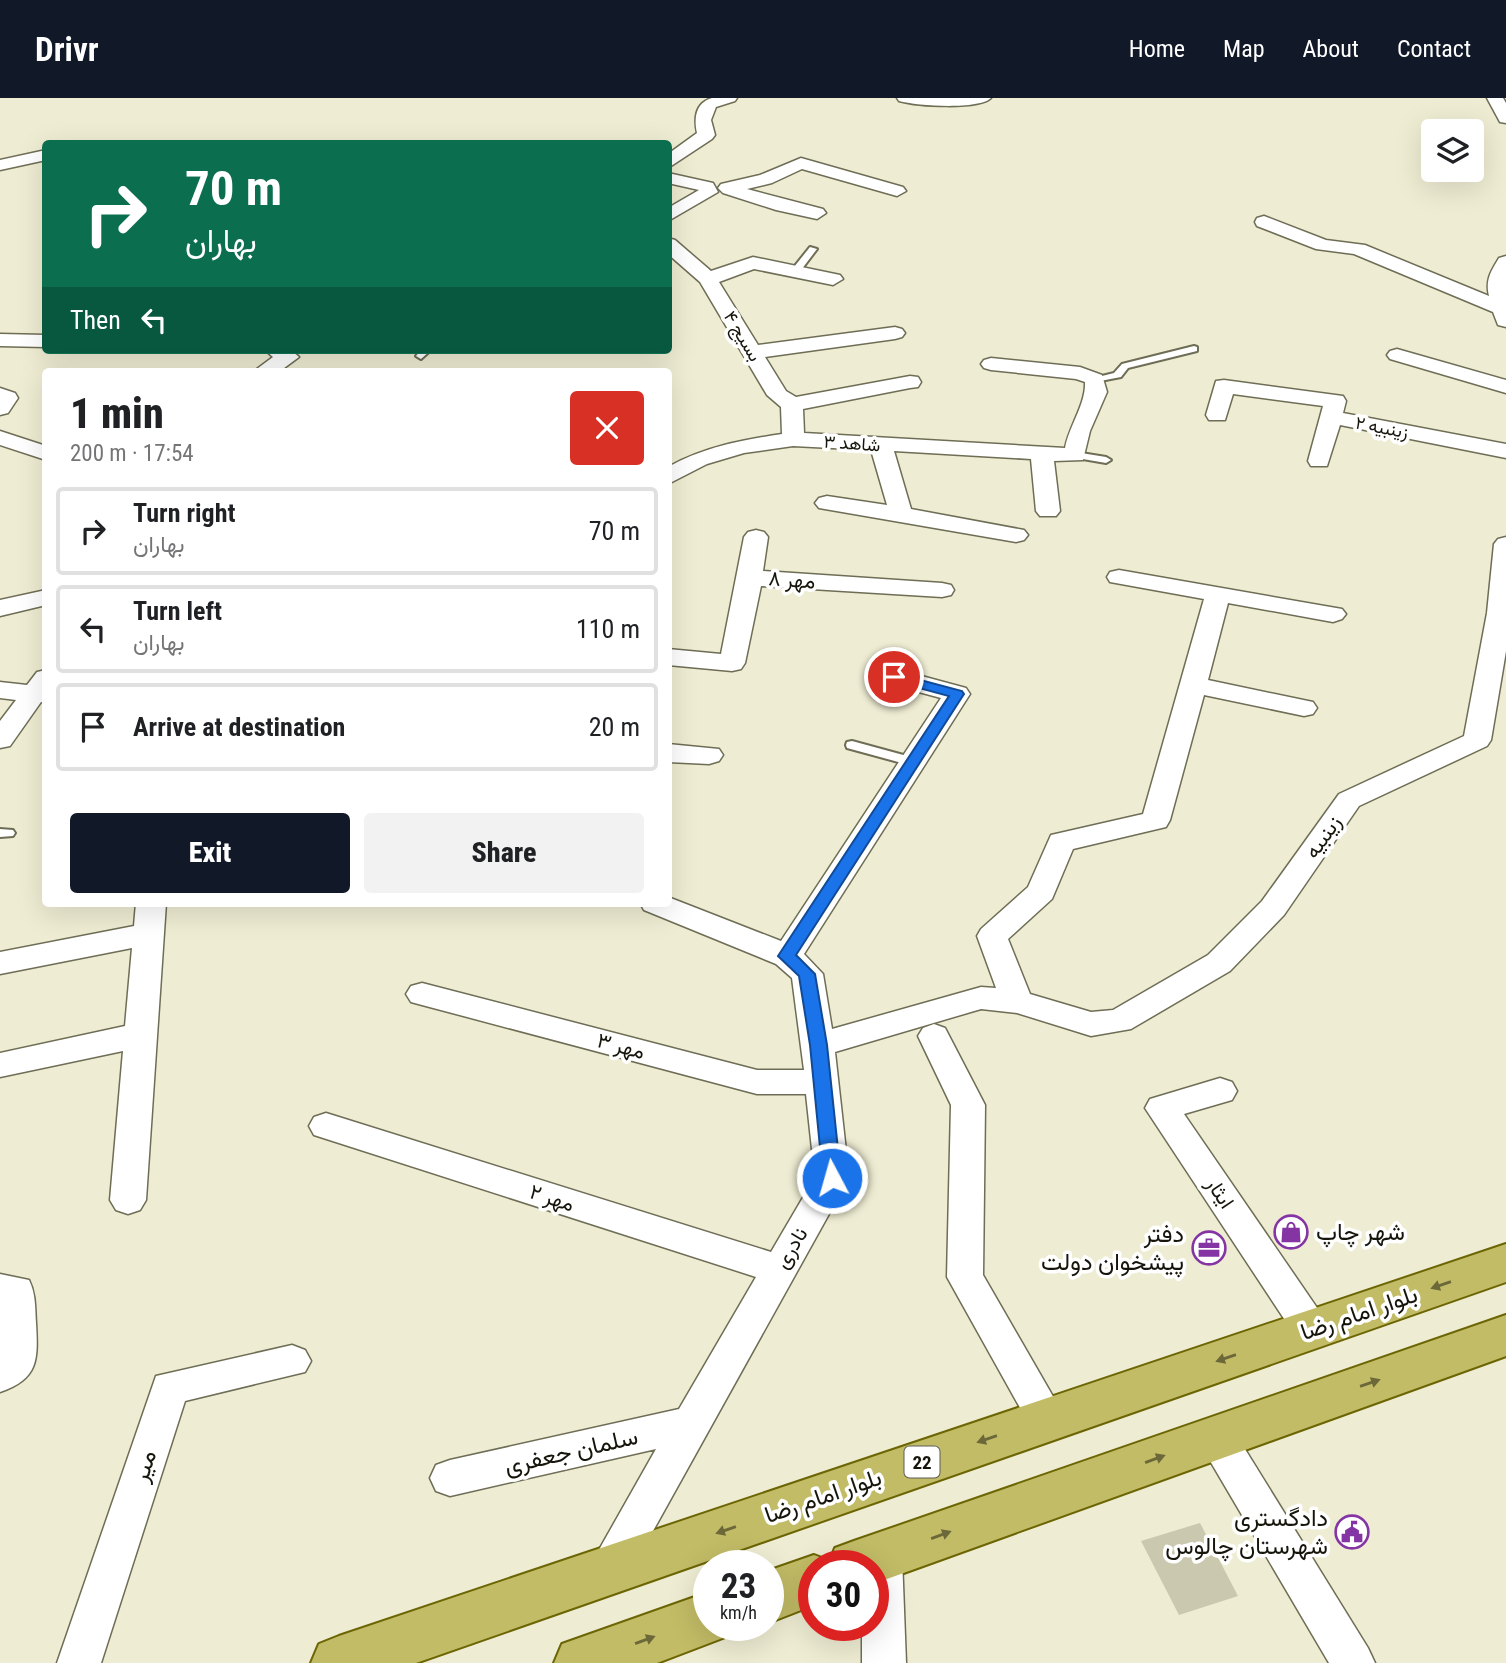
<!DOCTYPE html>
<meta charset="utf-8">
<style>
:root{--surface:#fff;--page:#f2f2f2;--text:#202124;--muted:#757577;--line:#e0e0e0;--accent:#111827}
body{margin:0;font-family:"Roboto Condensed",Vazirmatn,sans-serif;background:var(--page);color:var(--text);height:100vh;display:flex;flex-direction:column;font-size:26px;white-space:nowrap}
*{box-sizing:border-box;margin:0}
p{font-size:23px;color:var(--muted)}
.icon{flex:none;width:38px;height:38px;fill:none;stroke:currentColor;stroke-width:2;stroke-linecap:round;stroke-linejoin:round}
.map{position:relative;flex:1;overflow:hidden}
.drawer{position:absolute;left:42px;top:270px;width:630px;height:539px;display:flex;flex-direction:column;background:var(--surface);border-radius:7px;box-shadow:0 7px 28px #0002}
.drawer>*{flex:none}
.hud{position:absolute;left:42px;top:42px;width:630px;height:214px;border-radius:7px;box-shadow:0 7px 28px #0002;background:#0b6e4f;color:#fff;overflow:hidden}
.fabs{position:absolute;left:1421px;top:21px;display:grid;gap:14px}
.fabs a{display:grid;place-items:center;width:63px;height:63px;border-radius:7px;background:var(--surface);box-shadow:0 7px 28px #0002;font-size:35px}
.speed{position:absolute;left:693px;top:1452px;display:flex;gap:14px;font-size:35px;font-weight:700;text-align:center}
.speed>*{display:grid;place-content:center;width:91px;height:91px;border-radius:50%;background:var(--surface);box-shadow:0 7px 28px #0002;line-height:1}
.speed small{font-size:18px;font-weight:400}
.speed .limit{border:10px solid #d22;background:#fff;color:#111}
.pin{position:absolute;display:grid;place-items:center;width:60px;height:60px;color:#fff;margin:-30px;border:4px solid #fff;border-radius:50%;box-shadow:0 2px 7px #0007}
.me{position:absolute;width:77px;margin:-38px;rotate:354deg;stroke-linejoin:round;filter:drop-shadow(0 0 5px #0008)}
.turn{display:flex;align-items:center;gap:24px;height:147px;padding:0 28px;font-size:32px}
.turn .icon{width:91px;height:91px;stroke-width:2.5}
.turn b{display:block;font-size:49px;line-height:60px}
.then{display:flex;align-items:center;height:66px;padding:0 28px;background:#0003;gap:14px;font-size:26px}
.round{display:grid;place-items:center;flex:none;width:74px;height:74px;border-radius:7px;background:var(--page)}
.overview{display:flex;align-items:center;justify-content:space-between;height:119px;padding:0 28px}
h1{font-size:42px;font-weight:800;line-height:52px}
.button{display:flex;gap:14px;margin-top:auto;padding:14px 28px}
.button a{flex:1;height:80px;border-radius:7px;background:var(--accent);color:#fff;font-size:28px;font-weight:800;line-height:80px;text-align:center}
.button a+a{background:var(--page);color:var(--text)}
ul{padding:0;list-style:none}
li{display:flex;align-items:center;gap:21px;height:88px;margin:0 14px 10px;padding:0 14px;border:4px solid var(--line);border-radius:7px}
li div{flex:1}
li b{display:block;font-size:26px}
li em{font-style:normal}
header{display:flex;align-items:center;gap:42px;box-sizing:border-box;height:98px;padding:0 35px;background:var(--accent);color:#fff}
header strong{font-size:33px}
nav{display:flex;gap:38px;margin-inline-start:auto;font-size:24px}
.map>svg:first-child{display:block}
.building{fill:#cac8af}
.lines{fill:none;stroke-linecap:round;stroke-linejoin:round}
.service-casing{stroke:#6e6d55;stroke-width:4}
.minor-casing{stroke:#6e6d55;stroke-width:3}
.primary-casing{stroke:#6c6504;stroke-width:4}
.service{fill:#fff;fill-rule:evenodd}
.minor{fill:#fff;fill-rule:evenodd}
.primary{fill:#c2bc66;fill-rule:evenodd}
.oneway{fill:#6c6839}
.route{fill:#1a73e8;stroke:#114b97;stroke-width:2}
.labels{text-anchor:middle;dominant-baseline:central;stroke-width:7;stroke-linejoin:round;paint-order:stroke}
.far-street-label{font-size:18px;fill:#16150c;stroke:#fff}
.shield{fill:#fff;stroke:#5c5b55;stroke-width:2}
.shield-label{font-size:19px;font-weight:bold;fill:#16150c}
.street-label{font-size:21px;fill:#16150c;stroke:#fff}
.near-poi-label{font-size:24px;fill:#16150c;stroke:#fff;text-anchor:end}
.near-street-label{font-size:24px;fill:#16150c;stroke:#fff}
</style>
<header>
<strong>Drivr</strong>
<nav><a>Home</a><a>Map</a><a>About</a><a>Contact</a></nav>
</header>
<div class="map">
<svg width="1506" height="1565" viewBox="0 0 1506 1565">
<rect width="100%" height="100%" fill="#eeecd2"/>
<path class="building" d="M1200 1425 1238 1498 1179 1517 1141 1443Z"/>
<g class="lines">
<defs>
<g id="service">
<path d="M810 149 817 151 798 176H792L790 174Z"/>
<path d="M1194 248 1197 249V253L1128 270 1121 279 1095 284 1090 281 1114 275 1122 266Z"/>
<path d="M421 252H431L421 261 416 258Z"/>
<path d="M1075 354 1106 359 1111 362 1106 365 1071 359V355Z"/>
<path d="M852 643 918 661 920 664 913 668 847 650 846 647 847 644Z"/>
<path d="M0 731 13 732 15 735 13 738 0 739Z"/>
</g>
<g id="minor">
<path d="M712 0H737L735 3 716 9 711 22 715 37 712 41 668 70V56L697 35C694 21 695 5 712 0Z"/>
<path d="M897 0H991C979 12 917 8 899 3Z"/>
<path d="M1487 0H1503L1506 5V25L1500 24Z"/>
<path d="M46 52V62L0 72V62Z"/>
<path d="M801 60 903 89 906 93 897 98 802 71 772 85 747 91 823 111 826 115 817 121 776 112 723 95 718 90 721 86 760 77Z"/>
<path d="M668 75 713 85 718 94 668 123V110L699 92 668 85Z"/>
<path d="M1264 118 1326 142 1365 147 1489 198C1485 182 1491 173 1499 160L1506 158V229L1498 227 1493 214 1354 156 1316 151 1257 128 1255 124 1257 120Z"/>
<path d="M668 140 675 142 711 173 753 159 840 177 843 181 833 187 754 171 719 184 758 247 895 229 902 231 905 235 902 239 895 241 765 259 786 293 796 299 910 278 918 279 921 284 918 289 910 290 803 311 804 335 1065 350C1069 328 1086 306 1085 284L1076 281 991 272 984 270 981 266 984 262 991 260 1080 269 1102 277 1107 294 1090 333 1083 362 1054 363 1060 413 1056 418H1040L1036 413 1031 361 894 353 911 411 1024 432 1028 437 1024 442 1016 444 819 410 815 405 819 400 827 398 887 407 871 352 793 348 744 355 707 366 668 386V369C704 349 742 342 782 336L781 309 767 297 700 184 668 156Z"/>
<path d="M0 236 46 237V249L0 248Z"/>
<path d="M1397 251 1506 282V295L1390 261 1387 257 1390 253Z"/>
<path d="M265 252H291L299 259 280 273H254L273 259Z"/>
<path d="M1224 282 1343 298 1346 303 1343 315 1506 346V360L1340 327 1327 368H1311L1308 363 1323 308 1233 296 1225 322H1209L1206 317 1216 283Z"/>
<path d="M0 290 15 295 18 300 8 315 0 317Z"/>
<path d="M0 333 46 348V362L0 347Z"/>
<path d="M756 432 764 434 768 439 763 473 942 485 951 487 954 492 951 497 942 499 761 488 745 565 741 571 732 573 668 567V551L721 556 744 439 748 434Z"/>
<path d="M1506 439V553L1491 642 1487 648 1359 708 1284 817 1230 873 1131 931 1091 938 1017 915 981 911 835 954 849 1080 623 1487 608 1492 593 1487 587 1473 656 1351 450 1398 436 1393 430 1380 436 1367 450 1362 679 1311 756 1179 314 1037 309 1028 314 1019 326 1015 771 1154 815 1079 806 996H757L422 907 411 904 406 896 411 888 422 885 757 972H804L792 880 776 866 644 812 640 805H668V799L781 843 941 600 885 585 881 579 885 573 894 571 903 573 966 590 970 596 804 856 823 876 832 931 981 889 996 890 977 838 981 831 1028 789 1051 737 1143 716 1204 501 1110 484 1107 479 1110 474 1119 472 1342 511 1346 516 1342 521 1333 524 1228 505 1208 582 1313 604 1317 610 1313 616 1304 618 1204 597 1170 722 1166 729 1073 751 1052 801 1008 841 1030 896 1091 914 1113 912 1208 857 1262 803 1339 696 1464 638 1487 515 1494 446 1498 441Z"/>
<path d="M46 492V507L0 518V502Z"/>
<path d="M46 572V605L41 604 10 648 0 650V623L16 602 0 600V584L27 587 37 574Z"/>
<path d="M668 646 719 651 723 657 719 663 709 666 668 664Z"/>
<path d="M136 805H166L146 1102 140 1112 128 1116 116 1112 110 1102 123 953 0 979V955L125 928 132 850 0 876V854L134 828Z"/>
<path d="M934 926 945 930 985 1007 983 1177 1066 1321 1061 1333 1047 1338 1033 1333 947 1179 951 1007 918 938 923 930Z"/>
<path d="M1220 980 1232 984 1237 993 1232 1002 1184 1016 1324 1220 1330 1231 1324 1242 1311 1247 1298 1242 1145 1010 1150 1001Z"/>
<path d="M0 1176 29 1182C36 1196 35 1210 36 1225 38 1261 39 1281 0 1294Z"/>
<path d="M292 1247 305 1252 311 1263 305 1274 185 1303 101 1565H57L156 1278Z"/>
<path d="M1216 1322 1230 1327 1368 1550 1375 1565H1329L1196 1339 1202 1327Z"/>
<path d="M881 1440 896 1445 902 1459 906 1565H862V1528H873V1468H861L860 1459 866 1445Z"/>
</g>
<g id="primary">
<path d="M1506 1146V1184L416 1565H311L319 1546 339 1538Z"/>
<path d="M1506 1217V1258L873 1486V1468H814V1507L768 1525V1473L814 1457 830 1463 835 1450 854 1443Z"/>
<path d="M709 1494V1528H733L728 1538 657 1565H554L562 1546Z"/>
</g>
</defs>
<use href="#service" class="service-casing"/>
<use href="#minor" class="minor-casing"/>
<use href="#primary" class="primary-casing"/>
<use href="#service" class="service"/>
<use href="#minor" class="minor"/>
<use href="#primary" class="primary"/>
</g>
<defs><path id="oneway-solid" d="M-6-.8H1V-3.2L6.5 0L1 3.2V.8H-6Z" transform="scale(1.75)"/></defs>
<g class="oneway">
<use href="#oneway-solid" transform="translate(1441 1187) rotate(161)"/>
<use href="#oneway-solid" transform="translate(1226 1260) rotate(161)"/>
<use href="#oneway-solid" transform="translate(1370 1285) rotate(-19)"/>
<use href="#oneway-solid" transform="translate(987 1341) rotate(161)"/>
<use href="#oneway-solid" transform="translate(1155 1361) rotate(-20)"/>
<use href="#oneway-solid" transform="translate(726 1432) rotate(161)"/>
<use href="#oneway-solid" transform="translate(941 1437) rotate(-20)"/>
<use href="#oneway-solid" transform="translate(645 1542) rotate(-20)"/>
</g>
<path class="route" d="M894 575 962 593 964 596 796 857 815 876 827 947 841 1080 839 1085 832 1087 826 1085 823 1080 810 947 799 878 778 858 949 598 889 582 887 579Z"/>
<defs>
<symbol id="shop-ring" viewBox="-11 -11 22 22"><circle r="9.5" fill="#fff" stroke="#8434a3" stroke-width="1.5"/><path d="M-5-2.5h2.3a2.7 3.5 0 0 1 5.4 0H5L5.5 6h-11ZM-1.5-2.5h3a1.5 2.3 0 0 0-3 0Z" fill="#8434a3"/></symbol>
<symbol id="office-ring" viewBox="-11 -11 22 22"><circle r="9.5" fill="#fff" stroke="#8434a3" stroke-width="1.5"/><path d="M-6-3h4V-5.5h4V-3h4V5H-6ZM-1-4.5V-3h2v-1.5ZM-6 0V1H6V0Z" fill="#8434a3"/></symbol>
<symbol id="civic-ring" viewBox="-11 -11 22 22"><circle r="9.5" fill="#fff" stroke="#8434a3" stroke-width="1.5"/><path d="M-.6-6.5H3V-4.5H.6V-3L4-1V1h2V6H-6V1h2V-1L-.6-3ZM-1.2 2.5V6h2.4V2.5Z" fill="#8434a3"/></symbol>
</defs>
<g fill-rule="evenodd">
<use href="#shop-ring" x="1272" y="1115" width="38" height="38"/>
<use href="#office-ring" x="1190" y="1131" width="38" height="38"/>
<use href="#civic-ring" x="1333" y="1415" width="38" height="38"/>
</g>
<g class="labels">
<g class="far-street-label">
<text transform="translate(743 238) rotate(59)">بسیج ۴</text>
<text transform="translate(1382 329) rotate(11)">زینبیه ۲</text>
<text transform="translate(852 345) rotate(4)">شاهد ۳</text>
</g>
<rect class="shield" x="904.5" y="1348.5" width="35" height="31" rx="5"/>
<g class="shield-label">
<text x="922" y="1364">22</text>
</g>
<g class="street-label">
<text transform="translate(792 482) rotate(4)">مهر ۸</text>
<text transform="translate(1323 739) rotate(-55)">زینبیه</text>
<text transform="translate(621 948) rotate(15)">مهر ۳</text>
<text transform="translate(1220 1095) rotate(56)">ایثار</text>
<text transform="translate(552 1100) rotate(18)">مهر ۲</text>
<text transform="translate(791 1150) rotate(-59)">نادری</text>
</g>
<g class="near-poi-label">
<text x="1316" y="1134" text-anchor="start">شهر چاپ</text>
<text x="1184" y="1136">دفتر<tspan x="1184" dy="28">پیشخوان دولت</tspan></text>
<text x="1328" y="1420">دادگستری<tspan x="1328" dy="28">شهرستان چالوس</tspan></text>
</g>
<g class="near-street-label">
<text transform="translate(1359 1215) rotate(-19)">بلوار امام رضا</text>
<text transform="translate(571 1353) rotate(-13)">سلمان جعفری</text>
<text transform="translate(144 1368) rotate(-72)">میر</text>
<text transform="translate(823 1398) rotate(-19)">بلوار امام رضا</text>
</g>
</g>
</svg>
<div class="fabs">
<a><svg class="icon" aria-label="layers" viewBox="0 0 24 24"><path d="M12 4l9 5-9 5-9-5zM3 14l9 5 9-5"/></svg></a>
</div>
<div class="speed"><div>23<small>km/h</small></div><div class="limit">30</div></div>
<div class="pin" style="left:894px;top:579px;background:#d93025"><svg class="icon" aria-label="arrive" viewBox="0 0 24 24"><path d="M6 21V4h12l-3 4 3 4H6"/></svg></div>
<svg class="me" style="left:832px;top:1080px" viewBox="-20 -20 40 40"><circle r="17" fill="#1a73e8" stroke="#fff" stroke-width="3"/><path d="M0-11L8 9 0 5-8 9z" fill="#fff"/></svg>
<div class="hud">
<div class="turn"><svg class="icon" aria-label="right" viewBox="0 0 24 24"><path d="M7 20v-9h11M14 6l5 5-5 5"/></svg><div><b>70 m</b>بهاران</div></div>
<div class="then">Then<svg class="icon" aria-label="left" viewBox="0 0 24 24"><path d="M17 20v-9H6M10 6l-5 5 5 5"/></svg></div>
</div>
<section class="drawer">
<div class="overview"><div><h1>1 min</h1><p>200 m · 17:54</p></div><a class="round" style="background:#d93025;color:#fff"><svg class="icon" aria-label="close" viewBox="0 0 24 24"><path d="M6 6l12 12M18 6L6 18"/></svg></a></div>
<ul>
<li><svg class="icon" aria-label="right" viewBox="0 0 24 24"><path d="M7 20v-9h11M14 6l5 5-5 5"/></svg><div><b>Turn right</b><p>بهاران</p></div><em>70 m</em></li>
<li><svg class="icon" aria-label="left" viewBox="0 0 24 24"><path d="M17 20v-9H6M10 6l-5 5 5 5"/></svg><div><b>Turn left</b><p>بهاران</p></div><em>110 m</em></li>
<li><svg class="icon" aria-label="arrive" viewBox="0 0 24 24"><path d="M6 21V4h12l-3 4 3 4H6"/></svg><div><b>Arrive at destination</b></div><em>20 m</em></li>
</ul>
<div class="button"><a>Exit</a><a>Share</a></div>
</section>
</div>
